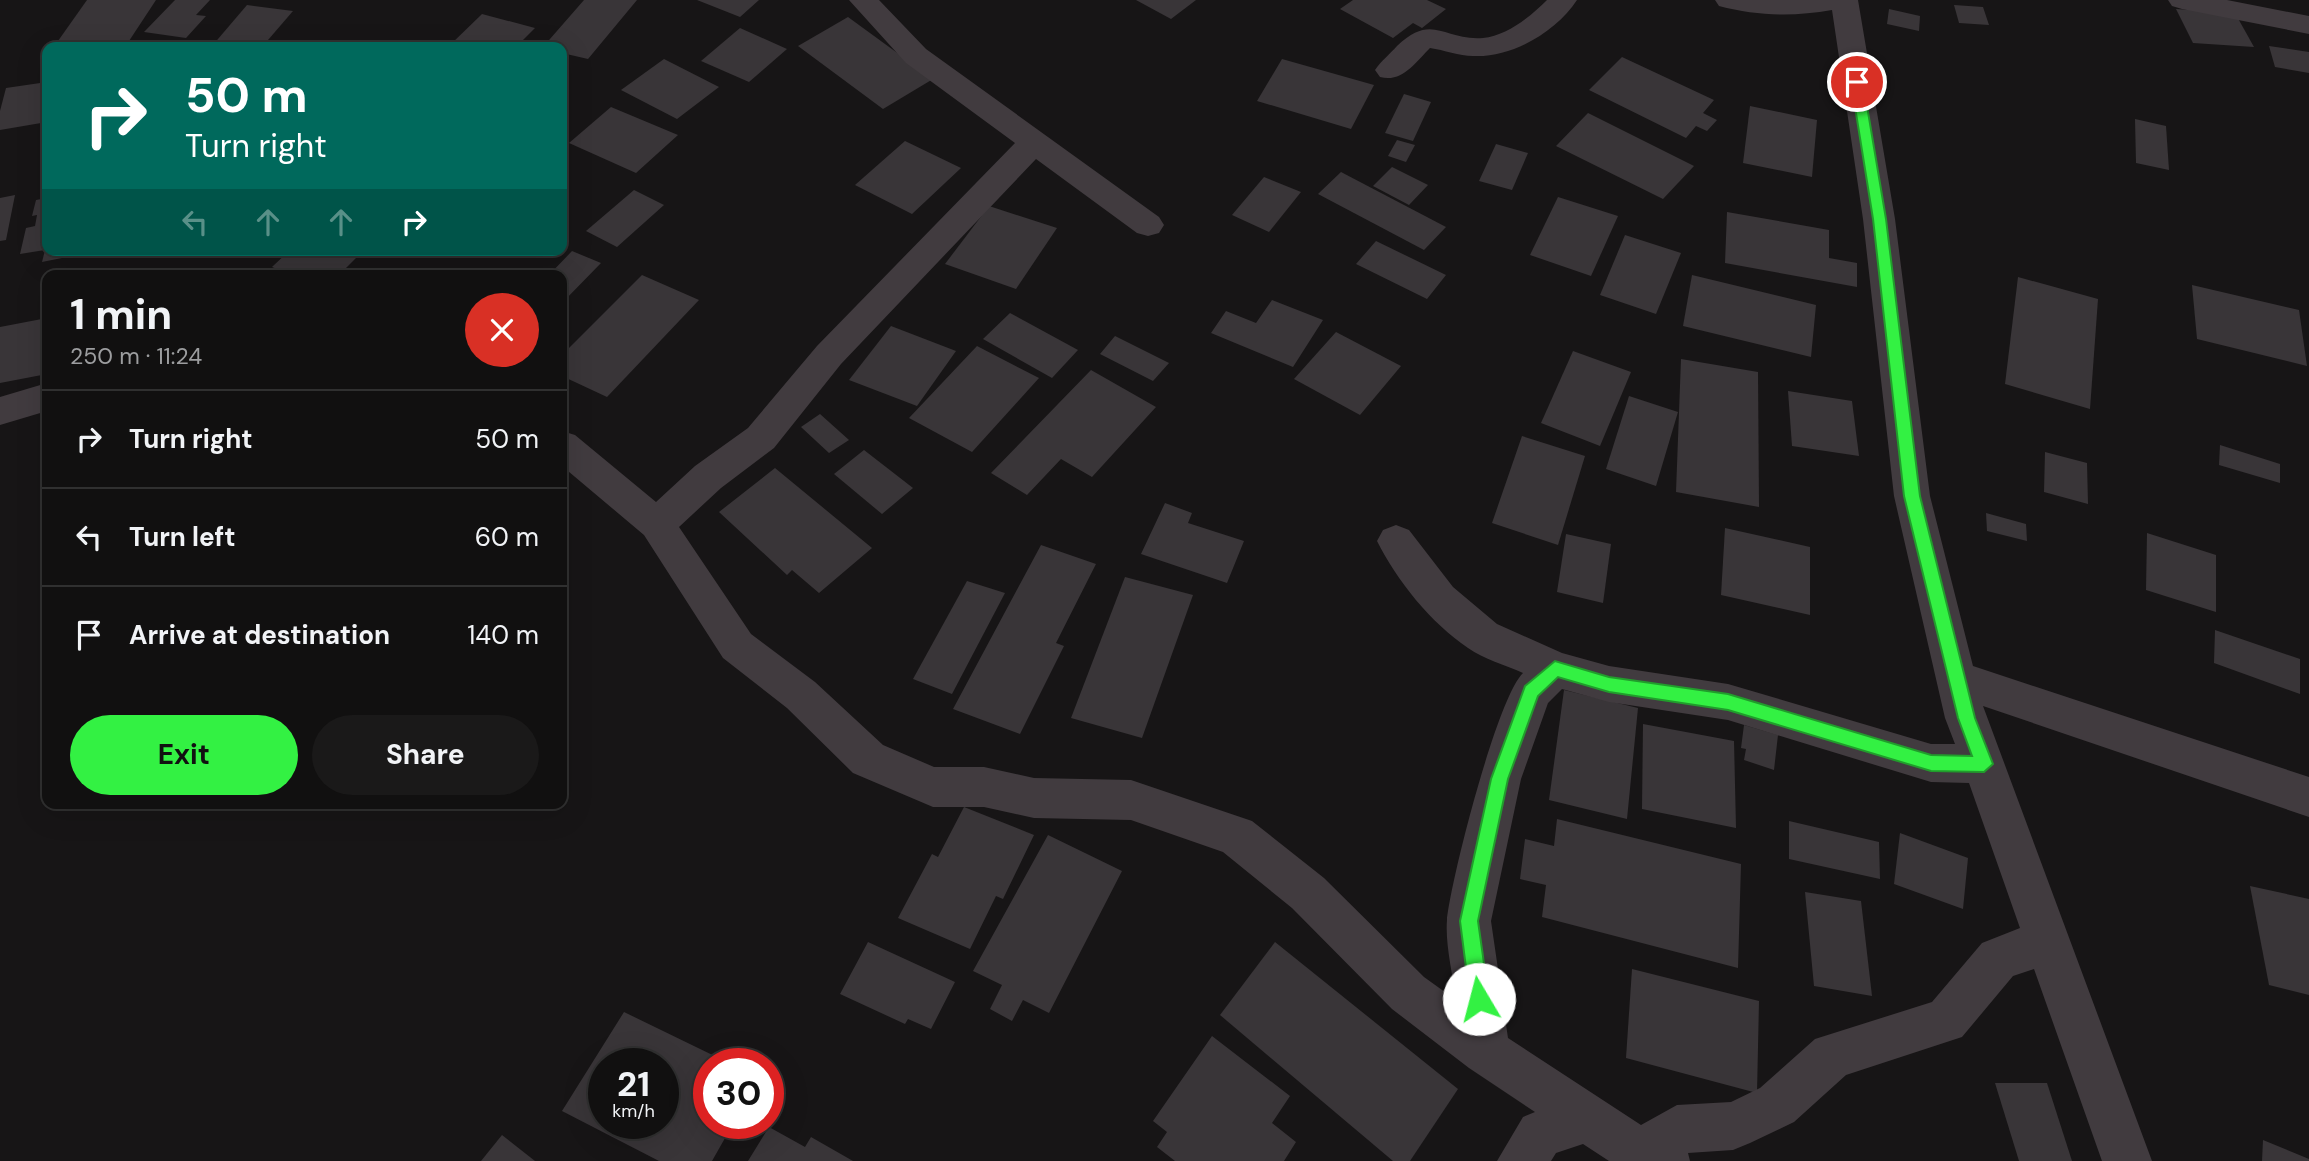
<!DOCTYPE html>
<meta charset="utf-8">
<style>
:root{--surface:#111010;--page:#1a1919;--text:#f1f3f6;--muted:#9c9d9f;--line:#303030;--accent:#33f143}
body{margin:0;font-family:"DM Sans",sans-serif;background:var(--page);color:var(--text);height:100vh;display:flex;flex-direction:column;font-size:26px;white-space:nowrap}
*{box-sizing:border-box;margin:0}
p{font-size:23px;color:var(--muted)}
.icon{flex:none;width:38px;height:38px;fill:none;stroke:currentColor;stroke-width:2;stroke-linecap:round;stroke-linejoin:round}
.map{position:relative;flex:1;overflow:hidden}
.sheet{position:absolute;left:42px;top:270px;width:525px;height:539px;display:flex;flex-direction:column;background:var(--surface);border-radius:14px;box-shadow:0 7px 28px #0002,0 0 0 2px var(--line)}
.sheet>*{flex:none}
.hud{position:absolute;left:42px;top:42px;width:525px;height:214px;border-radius:14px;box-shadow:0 7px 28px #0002,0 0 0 2px var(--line);background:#00695c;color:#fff;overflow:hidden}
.speed{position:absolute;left:588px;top:1048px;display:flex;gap:14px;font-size:35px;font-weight:700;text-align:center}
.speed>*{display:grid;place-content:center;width:91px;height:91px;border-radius:50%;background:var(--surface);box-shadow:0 7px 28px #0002,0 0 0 2px var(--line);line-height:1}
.speed small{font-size:18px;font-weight:400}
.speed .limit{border:10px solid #d22;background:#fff;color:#111}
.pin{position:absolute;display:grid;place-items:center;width:60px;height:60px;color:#fff;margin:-30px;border:4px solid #fff;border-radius:50%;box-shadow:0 2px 7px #0007}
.me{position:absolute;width:77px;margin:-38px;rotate:352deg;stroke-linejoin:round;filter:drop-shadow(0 0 5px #0008)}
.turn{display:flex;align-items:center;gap:24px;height:147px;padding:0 28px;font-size:32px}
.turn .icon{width:91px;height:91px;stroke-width:2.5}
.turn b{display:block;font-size:49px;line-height:60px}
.lanes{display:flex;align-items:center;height:66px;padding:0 28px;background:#0003;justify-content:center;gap:35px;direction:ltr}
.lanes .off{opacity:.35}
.round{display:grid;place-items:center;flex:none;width:74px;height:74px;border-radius:37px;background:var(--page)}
.head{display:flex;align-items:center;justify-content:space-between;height:119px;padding:0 28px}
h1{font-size:42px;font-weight:700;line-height:52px}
.primary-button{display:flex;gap:14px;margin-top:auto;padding:14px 28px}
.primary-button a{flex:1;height:80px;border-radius:42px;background:var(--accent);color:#111;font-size:28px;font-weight:700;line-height:80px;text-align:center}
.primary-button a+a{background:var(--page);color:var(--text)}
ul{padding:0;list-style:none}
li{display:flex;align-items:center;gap:21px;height:98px;padding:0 28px;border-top:2px solid var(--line)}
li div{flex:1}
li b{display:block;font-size:26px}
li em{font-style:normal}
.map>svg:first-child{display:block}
.building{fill:#393538;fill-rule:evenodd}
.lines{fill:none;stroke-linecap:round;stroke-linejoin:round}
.street{fill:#413b3f;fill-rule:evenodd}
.route{fill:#33f143;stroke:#219d2c;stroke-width:2}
</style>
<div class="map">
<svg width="2309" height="1161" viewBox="0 0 2309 1161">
<rect width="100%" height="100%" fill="#171516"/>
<g class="building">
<path d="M87 0H156L129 41H58Z"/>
<path d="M175 0H210L196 15 206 16 186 38 144 32Z"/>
<path d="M584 0H637L588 59 562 53V47H543Z"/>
<path d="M697 0H759L740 17Z"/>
<path d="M1136 0H1196L1171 19Z"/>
<path d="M1353 0H1427L1446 9 1422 28 1413 23 1393 38 1340 9Z"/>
<path d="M247 5 293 11 262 47 212 46Z"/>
<path d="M1954 5 1983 7 1989 25 1959 23Z"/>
<path d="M1889 9 1920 16 1919 31 1887 24Z"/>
<path d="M2176 9 2235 13 2254 47 2193 43Z"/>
<path d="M482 14 535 28 516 47H448Z"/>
<path d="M848 17 933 79 883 109 798 46Z"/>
<path d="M740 28 787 49 749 82 701 61Z"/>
<path d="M2269 46 2309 52V73L2275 67Z"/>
<path d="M1622 57 1714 100 1703 113 1717 120 1707 131 1696 126 1686 138 1589 90Z"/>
<path d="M664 59 719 87 677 119 621 90Z"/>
<path d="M1282 59 1374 85 1351 129 1257 101Z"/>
<path d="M47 82V122L0 130V111L6 88Z"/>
<path d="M1404 94 1431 102 1413 141 1385 133Z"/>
<path d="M1750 106 1817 120 1812 177 1743 163Z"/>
<path d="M611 107 678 135 636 173 569 143Z"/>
<path d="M1588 113 1694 166 1663 199 1556 146Z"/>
<path d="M2135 119 2166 126 2169 170 2136 163Z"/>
<path d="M1397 140 1415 145 1406 162 1388 156Z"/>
<path d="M905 141 961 168 912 214 855 185Z"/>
<path d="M1496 144 1528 153 1512 190 1479 181Z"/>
<path d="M1392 167 1428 185 1409 205 1373 186Z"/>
<path d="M1341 172 1446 227 1424 250 1318 194Z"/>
<path d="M1264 177 1301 192 1269 232 1232 215Z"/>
<path d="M634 190 664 205 617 247 586 231Z"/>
<path d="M15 195 6 240 0 241V198Z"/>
<path d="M1558 197 1618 216 1591 276 1530 255Z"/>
<path d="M47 198V250H78L77 255 42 262 45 250 20 254 26 228 35 226 37 215 32 216 36 200Z"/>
<path d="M989 206 1057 228 1016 289 945 264Z"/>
<path d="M1727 212 1829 230V258L1857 263V287L1725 263Z"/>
<path d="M1625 235 1681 253 1656 314 1600 295Z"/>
<path d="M1376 241 1446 275 1427 299 1356 264Z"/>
<path d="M290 250H364L339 275H274L279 270 272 267Z"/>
<path d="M572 251 601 263 562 303V275H549Z"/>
<path d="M642 275 699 300 607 397 562 376V355Z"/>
<path d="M1692 275 1816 305 1811 357 1683 326Z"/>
<path d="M2018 277 2098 299 2090 409 2005 384Z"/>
<path d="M2192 285 2299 310 2307 366 2197 339Z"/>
<path d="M1272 300 1323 320 1293 367 1211 333 1226 311 1256 323Z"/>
<path d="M1010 313 1078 350 1052 378 983 339Z"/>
<path d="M47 318V374L0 383V327Z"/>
<path d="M891 326 956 351 917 406 849 380Z"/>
<path d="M1336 332 1401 366 1360 415 1294 379Z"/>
<path d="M1115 336 1169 363 1153 381 1100 354Z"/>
<path d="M977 346 1039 378 972 452 909 418Z"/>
<path d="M1573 351 1631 372 1600 446 1541 423Z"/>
<path d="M1681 359 1758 372 1759 507 1676 492Z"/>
<path d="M1091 370 1156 407 1092 477 1061 459 1027 495 991 473Z"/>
<path d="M1788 391 1852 401 1859 456 1792 446Z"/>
<path d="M1629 396 1678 412 1656 486 1606 469Z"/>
<path d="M820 414 849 440 829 453 801 427Z"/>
<path d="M1522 436 1585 456 1558 545 1492 523Z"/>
<path d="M2220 445 2280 464V483L2219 465Z"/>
<path d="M864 450 913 488 882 514 834 474Z"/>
<path d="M2045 452 2087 463 2088 504 2044 492Z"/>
<path d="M775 468 872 548 819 593 792 570 787 575 719 512Z"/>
<path d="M1165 503 1192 513 1188 523 1244 541 1227 583 1141 554Z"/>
<path d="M1986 513 2026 524 2027 541 1987 531Z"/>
<path d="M1725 528 1810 547V615L1721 595Z"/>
<path d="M2147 533 2216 555V612L2146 590Z"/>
<path d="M1566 534 1611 544 1603 603 1557 592Z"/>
<path d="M1041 545 1096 564 1056 643 1064 646 1020 734 953 709Z"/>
<path d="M1125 577 1193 595 1142 738 1071 718Z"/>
<path d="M967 581 1005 593 952 694 913 679Z"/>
<path d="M2215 630 2300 659V694L2214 663Z"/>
<path d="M1564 690 1638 708 1627 819 1549 800Z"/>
<path d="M1643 724 1734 741 1736 828 1642 809Z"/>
<path d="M1744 725 1778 735 1774 770 1744 760 1746 749 1741 748Z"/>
<path d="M964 807 1034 835 1003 899 996 896 970 949 898 918 932 854 938 857Z"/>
<path d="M1557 819 1741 864 1738 968 1542 917 1546 885 1520 879 1525 839 1554 846Z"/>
<path d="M1789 821 1879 842 1880 879 1789 859Z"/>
<path d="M1900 833 1968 858 1963 909 1894 884Z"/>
<path d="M1048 835 1122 871 1049 1013 1023 1000 1012 1021 990 1009 1002 985 973 971Z"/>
<path d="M2250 886 2309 899V995L2269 985Z"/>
<path d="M1805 892 1861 901 1872 996 1814 986Z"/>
<path d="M868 942 955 982 931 1029 908 1019 905 1024 840 994Z"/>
<path d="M1275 942 1458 1089 1410 1161H1393L1220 1015Z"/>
<path d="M1632 969 1759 1001 1757 1093 1626 1058Z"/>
<path d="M624 1012 731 1064H709V1124H733L712 1161H659L562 1111ZM604 1064H663V1124H604Z"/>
<path d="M1212 1036 1290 1096 1272 1123 1296 1142 1284 1161H1175L1157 1147 1167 1132 1153 1121Z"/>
<path d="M1995 1083H2047L2072 1161H2019Z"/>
<path d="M769 1127 805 1147 811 1137 853 1161H748Z"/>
<path d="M502 1135 535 1161H481Z"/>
<path d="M2263 1140 2309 1159V1161H2262Z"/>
</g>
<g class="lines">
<g class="street">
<path d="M849 0H879L926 49 1159 217 1164 225 1159 233 1148 236 1137 233 1036 159 841 364 774 448 721 488 679 527 751 634 815 682 883 745 934 767H984L1034 778 1131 780 1252 821 1324 878 1424 977 1456 1000C1453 975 1445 945 1447 920 1451 879 1497 698 1523 673 1505 665 1484 659 1468 648 1431 623 1397 581 1377 541L1383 530 1396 525 1409 530 1453 587 1497 624 1562 653 1609 666 1728 684 1931 744H1955L1945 718 1894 496 1863 219 1832 10C1793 17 1757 16 1719 6L1715 0H1858L1895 219 1930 496 1973 666 2309 777V817L1983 706 2152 1161H2102L2034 969 2013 976 1962 1037 1846 1075 1794 1122 1750 1143 1733 1150 1688 1153 1690 1161H1609L1583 1144 1556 1153 1551 1161H1497L1523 1117 1535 1112 1469 1068 1392 1009 1292 908 1223 852 1131 820 1034 818 984 807H933L853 773 787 708 723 658 644 535 562 466V431L575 435 656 502 695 466 748 428 817 346 1015 143 906 63ZM1562 689 1609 702 1728 720 1931 782 1969 783 2020 928 1982 943 1932 1002 1815 1039 1760 1088 1731 1102 1677 1105 1641 1125 1508 1038 1491 921 1521 779 1548 703Z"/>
<path d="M1547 0H1577C1556 32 1512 58 1473 56 1459 56 1444 50 1430 48 1415 63 1402 83 1380 77L1375 70C1381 61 1390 54 1397 46 1433 12 1443 41 1483 38 1507 36 1531 16 1547 0Z"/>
<path d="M2168 0H2227L2309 16V34L2182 9 2172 6Z"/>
<path d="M47 383V411L0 425V397Z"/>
</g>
</g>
<path class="route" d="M1857 78 1863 82 1886 219 1920 496 1975 718 1993 764 1984 772 1931 771 1728 710 1609 692 1558 677 1538 696 1508 779 1478 921 1489 999 1486 1006 1479 1009 1473 1006 1470 999 1460 921 1491 779 1525 686 1555 661 1609 677 1728 694 1931 755 1972 756 1958 718 1904 496 1873 219 1851 82Z"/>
</svg>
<div class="speed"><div>21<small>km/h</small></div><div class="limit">30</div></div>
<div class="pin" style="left:1857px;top:82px;background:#d93025"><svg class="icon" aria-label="arrive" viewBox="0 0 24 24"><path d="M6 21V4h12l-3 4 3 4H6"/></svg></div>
<svg class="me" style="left:1479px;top:999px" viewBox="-20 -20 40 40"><circle r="19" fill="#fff"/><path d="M0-13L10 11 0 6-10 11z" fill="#33f143"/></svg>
<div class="hud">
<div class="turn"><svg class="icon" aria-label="right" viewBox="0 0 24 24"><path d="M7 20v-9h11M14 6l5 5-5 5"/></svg><div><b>50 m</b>Turn right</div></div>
<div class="lanes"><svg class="icon off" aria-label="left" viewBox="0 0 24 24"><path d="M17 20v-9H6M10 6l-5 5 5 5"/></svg><svg class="icon off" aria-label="ahead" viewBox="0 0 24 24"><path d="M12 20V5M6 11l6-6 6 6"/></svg><svg class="icon off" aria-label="ahead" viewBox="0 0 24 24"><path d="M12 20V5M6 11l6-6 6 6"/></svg><svg class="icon" aria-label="right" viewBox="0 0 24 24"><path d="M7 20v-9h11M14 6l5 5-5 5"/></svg></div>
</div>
<section class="sheet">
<div class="head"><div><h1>1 min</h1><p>250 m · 11:24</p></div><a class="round" style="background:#d93025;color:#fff"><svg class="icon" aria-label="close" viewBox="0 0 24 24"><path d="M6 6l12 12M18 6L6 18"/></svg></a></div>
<ul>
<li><svg class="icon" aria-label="right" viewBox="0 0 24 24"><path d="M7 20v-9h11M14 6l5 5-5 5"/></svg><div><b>Turn right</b></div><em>50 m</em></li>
<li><svg class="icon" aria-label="left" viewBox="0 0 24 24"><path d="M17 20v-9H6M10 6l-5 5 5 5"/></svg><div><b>Turn left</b></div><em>60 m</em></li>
<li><svg class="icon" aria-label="arrive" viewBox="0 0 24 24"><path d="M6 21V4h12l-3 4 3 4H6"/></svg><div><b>Arrive at destination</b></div><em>140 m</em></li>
</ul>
<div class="primary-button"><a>Exit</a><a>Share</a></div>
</section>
</div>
